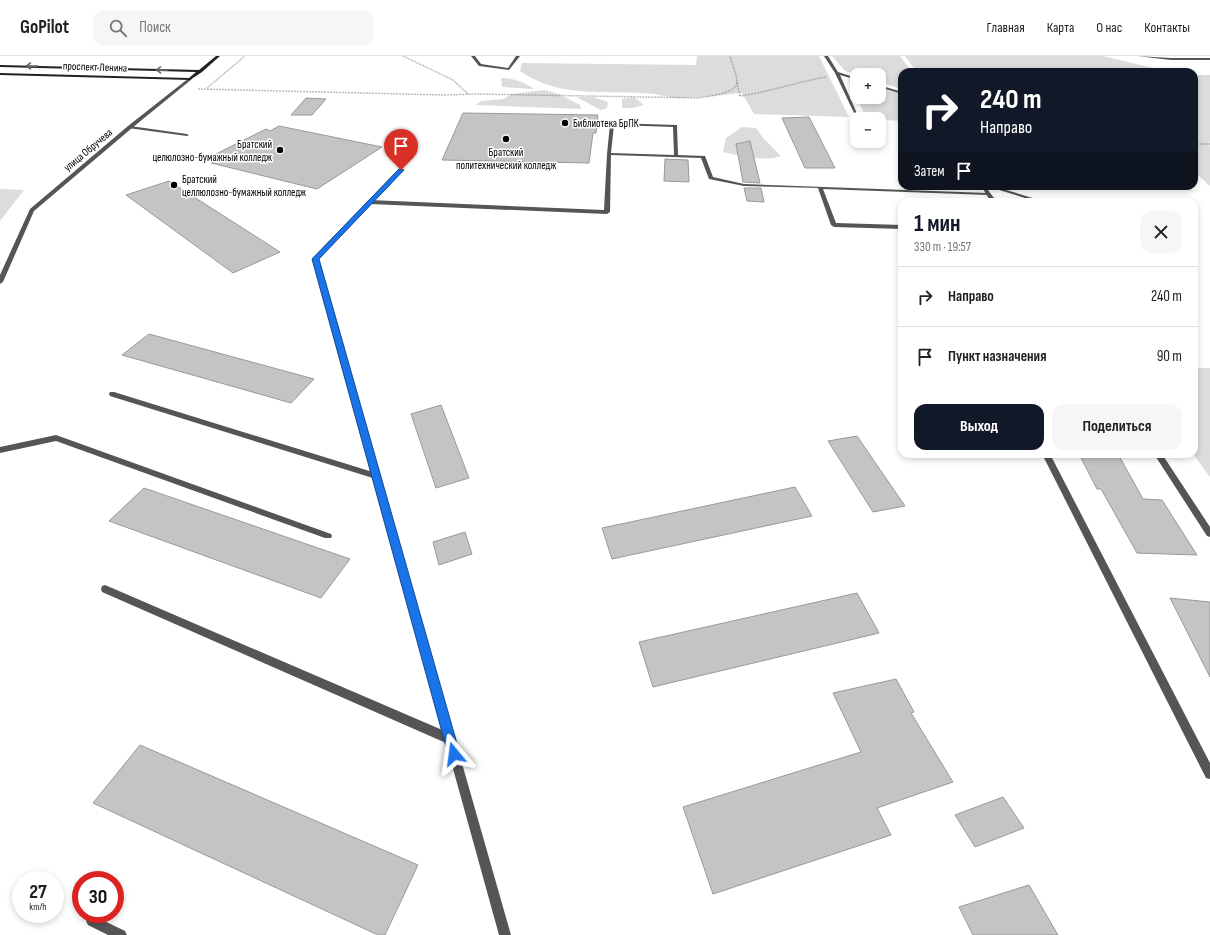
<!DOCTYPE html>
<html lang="ru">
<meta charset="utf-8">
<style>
:root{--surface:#fff;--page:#f6f6f6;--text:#222;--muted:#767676;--line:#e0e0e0;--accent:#111827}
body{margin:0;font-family:"Sofia Sans Condensed",sans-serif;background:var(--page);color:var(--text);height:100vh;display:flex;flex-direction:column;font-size:15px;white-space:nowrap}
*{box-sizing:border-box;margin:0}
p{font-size:13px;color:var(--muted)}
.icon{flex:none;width:22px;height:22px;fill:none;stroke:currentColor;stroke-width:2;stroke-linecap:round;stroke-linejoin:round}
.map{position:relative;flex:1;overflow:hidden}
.side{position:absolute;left:898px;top:142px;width:300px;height:260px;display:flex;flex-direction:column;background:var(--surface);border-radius:12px;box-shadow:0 2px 6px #0003}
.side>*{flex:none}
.top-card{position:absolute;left:898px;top:12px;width:300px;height:122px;border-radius:12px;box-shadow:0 2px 6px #0003;background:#111827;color:#fff;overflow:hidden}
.tools{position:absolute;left:850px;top:12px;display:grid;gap:8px}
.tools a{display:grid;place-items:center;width:36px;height:36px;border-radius:8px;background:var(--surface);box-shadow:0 2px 6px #0003;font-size:20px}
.speed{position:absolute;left:12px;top:815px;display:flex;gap:8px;font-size:20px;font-weight:700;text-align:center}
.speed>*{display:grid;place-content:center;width:52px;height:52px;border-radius:50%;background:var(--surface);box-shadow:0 2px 6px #0003;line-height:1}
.speed small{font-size:10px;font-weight:400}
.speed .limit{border:6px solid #d22;background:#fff;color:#111}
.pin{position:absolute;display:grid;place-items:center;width:34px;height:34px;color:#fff;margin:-41px -17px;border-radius:50% 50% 50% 0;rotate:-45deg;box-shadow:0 0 4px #0007}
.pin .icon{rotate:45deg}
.me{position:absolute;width:44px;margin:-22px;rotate:344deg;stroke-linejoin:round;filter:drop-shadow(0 0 3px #0008)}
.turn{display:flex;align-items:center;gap:14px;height:84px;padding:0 16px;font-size:18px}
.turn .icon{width:52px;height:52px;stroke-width:2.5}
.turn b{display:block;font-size:28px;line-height:34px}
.then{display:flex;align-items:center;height:38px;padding:0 16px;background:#0003;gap:8px;font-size:15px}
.round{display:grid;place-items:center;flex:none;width:42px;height:42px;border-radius:12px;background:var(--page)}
.head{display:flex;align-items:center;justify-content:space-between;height:68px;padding:0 16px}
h1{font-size:24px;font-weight:700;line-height:30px;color:var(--accent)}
.action{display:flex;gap:8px;margin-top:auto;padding:8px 16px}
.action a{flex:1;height:46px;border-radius:12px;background:var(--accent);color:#fff;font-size:16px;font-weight:700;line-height:46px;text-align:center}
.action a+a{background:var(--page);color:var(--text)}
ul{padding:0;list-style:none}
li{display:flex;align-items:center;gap:12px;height:60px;padding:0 16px;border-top:1px solid var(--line)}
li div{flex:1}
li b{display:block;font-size:15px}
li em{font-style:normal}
header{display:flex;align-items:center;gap:24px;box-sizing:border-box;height:56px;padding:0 20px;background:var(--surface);border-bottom:1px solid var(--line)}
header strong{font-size:19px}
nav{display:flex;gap:22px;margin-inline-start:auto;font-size:14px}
.search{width:280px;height:36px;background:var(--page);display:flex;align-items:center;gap:10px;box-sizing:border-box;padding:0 14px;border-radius:12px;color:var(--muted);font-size:15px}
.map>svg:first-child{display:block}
.green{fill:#dcdcdc}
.building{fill:#c4c4c4;stroke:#999}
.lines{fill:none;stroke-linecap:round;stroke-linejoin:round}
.path{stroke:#777;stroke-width:1.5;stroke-dasharray:0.5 1;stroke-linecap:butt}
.service{fill:#555;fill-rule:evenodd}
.minor{fill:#555;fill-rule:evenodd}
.secondary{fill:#222;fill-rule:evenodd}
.oneway{stroke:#646464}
.route{fill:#1a73e8;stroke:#114b97}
.poi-dot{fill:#000;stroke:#fff;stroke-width:1.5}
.labels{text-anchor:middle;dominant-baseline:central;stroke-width:3;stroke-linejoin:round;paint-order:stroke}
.far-street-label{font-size:11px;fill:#000;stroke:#fff}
.far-poi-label{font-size:11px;fill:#000;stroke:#fff;text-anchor:start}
</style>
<header>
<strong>GoPilot</strong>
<div class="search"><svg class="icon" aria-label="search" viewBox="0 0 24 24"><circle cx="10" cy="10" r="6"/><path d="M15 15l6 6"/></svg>Поиск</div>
<nav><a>Главная</a><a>Карта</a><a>О нас</a><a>Контакты</a></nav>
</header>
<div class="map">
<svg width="1210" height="879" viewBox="0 0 1210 879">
<rect width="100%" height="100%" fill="#fff"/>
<g class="green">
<path d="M697 0H819L849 61 754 58 742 37C721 39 699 42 678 42 670 42 662 39 654 38 607 33 562 44 520 15L522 7 696 9Z"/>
<path d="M832 0H900L912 16H902V33L879 26V19H857L845 15Z"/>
<path d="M905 0H1103L1170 16H917Z"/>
<path d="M1194 19H1210V130L1199 120H1194Z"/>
<path d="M501 22C513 22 523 25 534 33L502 31Z"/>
<path d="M848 23 857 26V41H879V32L902 38V65L867 63Z"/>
<path d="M545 34 559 38 580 49 581 53 476 49 481 45 504 43 511 38Z"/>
<path d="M576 41H593L608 46 607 52 601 54Z"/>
<path d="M634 41 644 49 633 52H622V43Z"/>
<path d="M742 71 756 72 764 83 781 100C763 106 741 100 723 96L726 82Z"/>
<path d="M0 133 24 134 0 165Z"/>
<path d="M1194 312H1210V421L1193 398Z"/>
</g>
<g class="building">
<path d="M306 42 326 43 312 59H291Z"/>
<path d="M463 57 598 59 596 77H593L589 107 442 104Z"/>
<path d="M809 61 835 112H805L782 62Z"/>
<path d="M279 70 382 91 317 133 211 107 214 106 206 103 266 73 270 75Z"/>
<path d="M750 85 760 127 743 126 736 88Z"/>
<path d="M665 103 688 104 689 126 664 125Z"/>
<path d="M169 125 241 171 280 196 233 217 126 139Z"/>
<path d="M744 132H761L764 146 747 145Z"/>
<path d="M149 278 314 323 291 347 122 299Z"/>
<path d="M441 349 469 422 436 432 411 358Z"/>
<path d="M857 380 905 450 873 456 828 385Z"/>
<path d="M1079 398H1118L1143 443 1162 444 1197 499 1137 497 1101 433H1097Z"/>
<path d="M795 431 812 460 612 503 602 472Z"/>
<path d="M144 432 350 503 321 542 109 465Z"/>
<path d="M465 476 472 498 439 509 433 486Z"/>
<path d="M857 537 879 577 653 631 639 586Z"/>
<path d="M1170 542 1210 546V621Z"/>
<path d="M896 623 914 656 911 657 953 726 877 752 891 779 713 838 683 751 861 696 833 637Z"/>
<path d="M140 689 418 809 385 879H378L93 747Z"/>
<path d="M1003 741 1024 772 975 791 955 759Z"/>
<path d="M1029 829 1058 879H973L959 851Z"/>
</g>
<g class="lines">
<g class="path">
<path d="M403 0 453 24 468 38"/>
<path d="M737 26 740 40C769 36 797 26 826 21"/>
<path d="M207 32 245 0"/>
<path d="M198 33 445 39 476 38 699 42C708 40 738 38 737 25 736 17 732 8 730 0"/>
<path d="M1194 88H1210"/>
</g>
<g class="service">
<path d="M471 0H475L481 8 508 12 516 0H520L509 14 479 10Z"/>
<path d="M1137 0 1171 2H1210V4H1171Z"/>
<path d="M612 67 677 69 678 99 705 100 713 121 744 128 988 137 990 138 988 139 823 133 836 167 902 169V173L834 171 831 169 818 132 744 130 709 123 701 102 611 99 610 156 607 158 370 148 367 146 370 144 604 154 607 98 610 68ZM614 69 673 71 674 99 611 97Z"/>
<path d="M130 70 187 78 189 79 187 80 128 72V71Z"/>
<path d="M986 130H993L1046 146H1038Z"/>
<path d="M110 336H114L376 417 380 420 376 423 110 340 109 338Z"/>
<path d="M56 379 331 478 332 480 331 482H325L56 385 0 397V391Z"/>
<path d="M1042 398H1050L1210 707V723L1206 722Z"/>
<path d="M105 529 454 679 455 683 454 687 450 688 446 687 102 536 101 533 102 530Z"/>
<path d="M92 859 125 875 127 879H108L88 869 86 865 88 861Z"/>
</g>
<g class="minor">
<path d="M824 0H828L838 16 857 22V24L840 19 859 62 856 61 835 17Z"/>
<path d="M189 22 192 23 132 72 34 155 3 226 0 228V219L30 153 128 70Z"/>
<path d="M879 29 902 36V38L879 31Z"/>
<path d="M399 113 403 114 318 203 511 879H499L312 203Z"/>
<path d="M981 130H985L997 146H991Z"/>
<path d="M1154 398H1162L1210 471V481L1207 480Z"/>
</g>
<path class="secondary" d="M216 0H220L202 16 190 24 0 19V17L189 22 196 16 0 11V9L199 14Z"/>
</g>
<defs><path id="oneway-shaft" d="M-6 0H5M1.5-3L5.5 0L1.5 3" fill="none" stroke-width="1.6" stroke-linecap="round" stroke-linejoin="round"/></defs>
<g class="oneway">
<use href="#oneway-shaft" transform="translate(32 10) rotate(-179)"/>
<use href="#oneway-shaft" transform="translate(162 14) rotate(-179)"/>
</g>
<path class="route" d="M399 113 404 114 319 203 460 698 458 702 454 704 450 702 448 698 312 203Z"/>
<g class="poi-dot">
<circle cx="565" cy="67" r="4"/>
<circle cx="506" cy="83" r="4"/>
<circle cx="280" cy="94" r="4"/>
<circle cx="174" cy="129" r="4"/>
</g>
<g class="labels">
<g class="far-street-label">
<text transform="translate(95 11) rotate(2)">проспект Ленина</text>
<text transform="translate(88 94) rotate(-40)">улица Обручева</text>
</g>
<g class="far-poi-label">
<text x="573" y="67">Библиотека БрПК</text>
<text x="272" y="88" text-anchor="end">Братский<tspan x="272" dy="13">целюлозно-бумажный колледж</tspan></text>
<text x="506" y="96" text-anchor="middle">Братский<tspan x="506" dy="13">политехнический колледж</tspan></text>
<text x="182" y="123">Братский<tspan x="182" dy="13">целлюлозно-бумажный колледж</tspan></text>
</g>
</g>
</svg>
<div class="tools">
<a>+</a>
<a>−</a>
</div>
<div class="speed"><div>27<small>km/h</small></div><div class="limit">30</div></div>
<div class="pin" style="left:401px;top:114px;background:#d93025"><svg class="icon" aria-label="arrive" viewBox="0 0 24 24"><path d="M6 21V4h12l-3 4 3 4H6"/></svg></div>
<svg class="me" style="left:454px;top:698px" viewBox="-20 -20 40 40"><path d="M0-17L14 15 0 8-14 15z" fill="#1a73e8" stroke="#fff" stroke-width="4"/></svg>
<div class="top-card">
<div class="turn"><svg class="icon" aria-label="right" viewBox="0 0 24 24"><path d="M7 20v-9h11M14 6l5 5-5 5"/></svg><div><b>240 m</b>Направо</div></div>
<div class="then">Затем<svg class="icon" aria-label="arrive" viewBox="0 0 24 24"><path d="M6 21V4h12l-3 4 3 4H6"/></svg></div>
</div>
<section class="side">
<div class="head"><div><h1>1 мин</h1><p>330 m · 19:57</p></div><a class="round"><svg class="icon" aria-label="close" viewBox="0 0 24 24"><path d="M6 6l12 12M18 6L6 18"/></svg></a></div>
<ul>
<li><svg class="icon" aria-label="right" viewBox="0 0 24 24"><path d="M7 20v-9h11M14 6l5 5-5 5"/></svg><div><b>Направо</b></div><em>240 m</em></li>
<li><svg class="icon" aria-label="arrive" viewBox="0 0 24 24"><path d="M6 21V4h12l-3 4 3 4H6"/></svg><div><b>Пункт назначения</b></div><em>90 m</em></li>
</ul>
<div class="action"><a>Выход</a><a>Поделиться</a></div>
</section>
</div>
